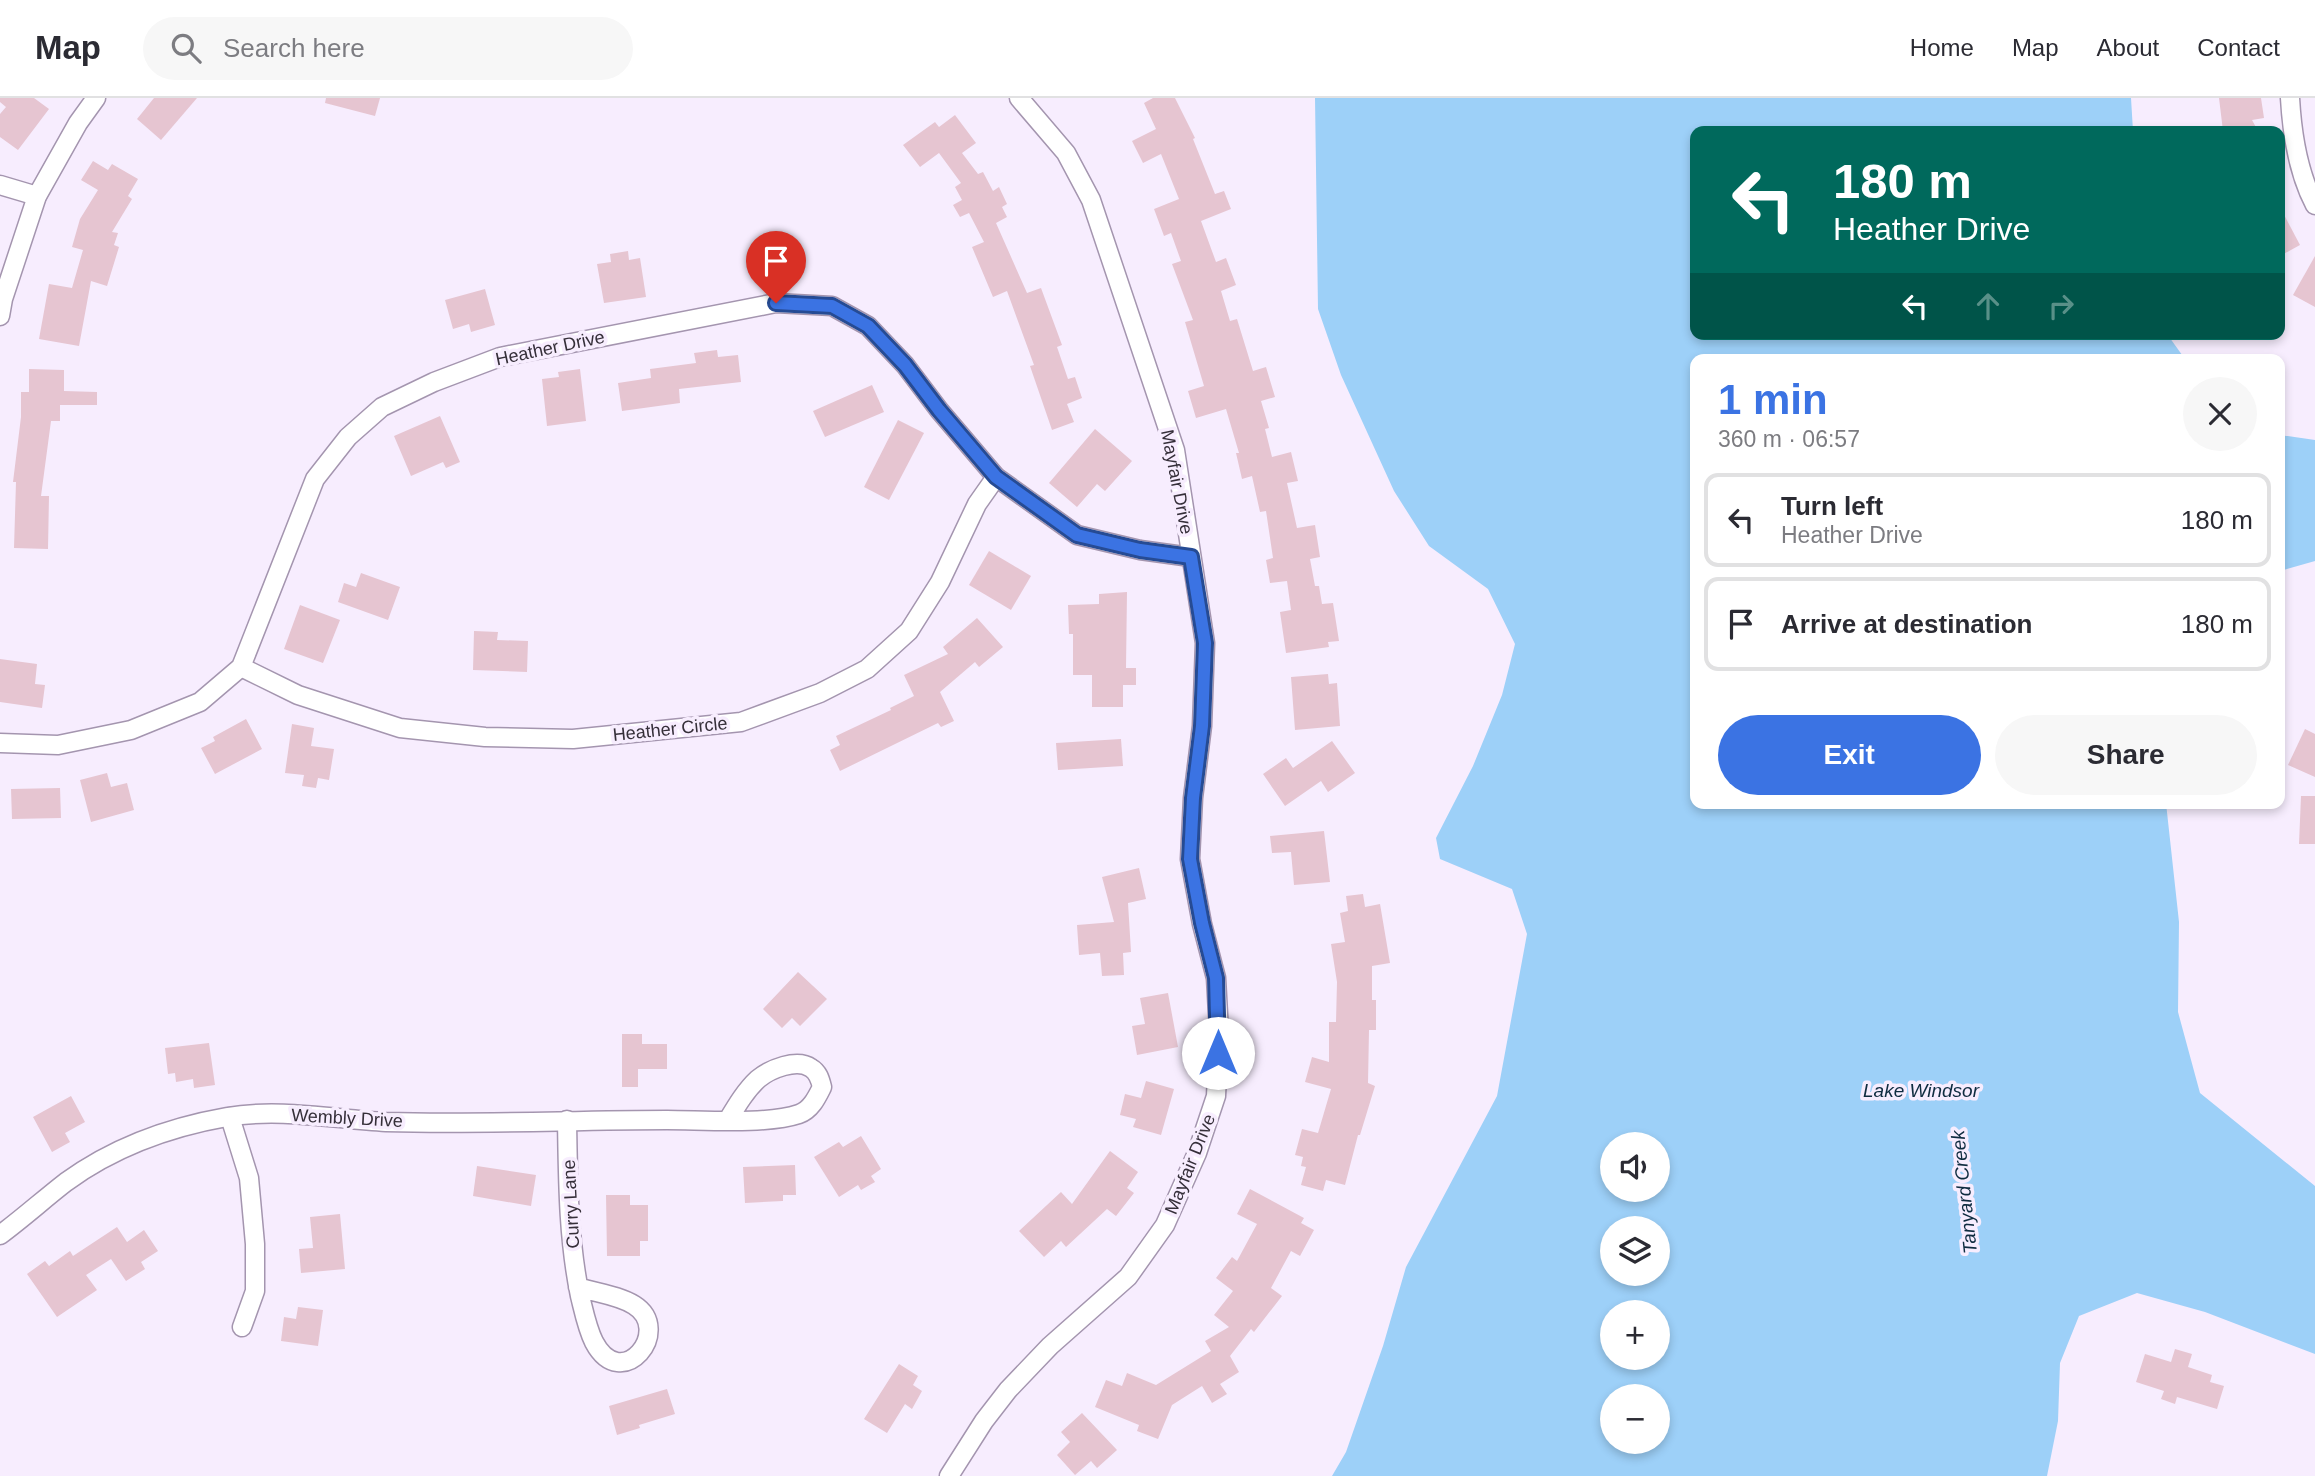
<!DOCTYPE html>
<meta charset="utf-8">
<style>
:root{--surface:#fff;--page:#f7f7f7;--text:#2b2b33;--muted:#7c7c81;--line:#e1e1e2;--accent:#3b73e3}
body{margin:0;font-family:Helvetica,sans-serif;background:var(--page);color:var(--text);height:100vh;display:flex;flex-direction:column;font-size:26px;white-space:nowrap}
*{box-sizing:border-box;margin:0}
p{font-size:23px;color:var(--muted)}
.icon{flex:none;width:38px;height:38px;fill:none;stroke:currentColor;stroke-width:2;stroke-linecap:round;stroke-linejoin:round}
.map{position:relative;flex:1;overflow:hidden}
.panel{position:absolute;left:1690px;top:256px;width:595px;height:455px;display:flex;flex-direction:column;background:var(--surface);border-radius:14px;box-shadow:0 4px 10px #0003}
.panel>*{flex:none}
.banner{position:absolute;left:1690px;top:28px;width:595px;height:214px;border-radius:14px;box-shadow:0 4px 10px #0003;background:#00695c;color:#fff;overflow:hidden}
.tools{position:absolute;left:1600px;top:1034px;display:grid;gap:14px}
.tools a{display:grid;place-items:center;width:70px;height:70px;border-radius:50%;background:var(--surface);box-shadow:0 4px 10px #0003;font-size:35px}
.pin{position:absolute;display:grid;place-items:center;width:60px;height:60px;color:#fff;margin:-72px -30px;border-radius:50% 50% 50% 0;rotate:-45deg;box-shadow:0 0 7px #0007}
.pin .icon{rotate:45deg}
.me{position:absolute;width:77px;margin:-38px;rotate:0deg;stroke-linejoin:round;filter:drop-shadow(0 0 5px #0008)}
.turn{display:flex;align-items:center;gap:24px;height:147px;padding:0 28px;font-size:32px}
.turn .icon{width:91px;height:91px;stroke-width:2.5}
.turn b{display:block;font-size:49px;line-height:60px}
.lanes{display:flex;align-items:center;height:66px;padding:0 28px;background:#0003;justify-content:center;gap:35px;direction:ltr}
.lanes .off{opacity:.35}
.round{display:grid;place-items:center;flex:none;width:74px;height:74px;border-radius:37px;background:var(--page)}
.head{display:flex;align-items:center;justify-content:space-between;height:119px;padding:0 28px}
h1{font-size:42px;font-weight:700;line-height:52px;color:var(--accent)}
.cta{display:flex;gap:14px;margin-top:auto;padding:14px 28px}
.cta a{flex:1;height:80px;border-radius:42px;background:var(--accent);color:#fff;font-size:28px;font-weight:700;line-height:80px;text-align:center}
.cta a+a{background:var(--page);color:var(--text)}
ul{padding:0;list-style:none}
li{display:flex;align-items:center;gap:21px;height:94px;margin:0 14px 10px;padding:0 14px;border:4px solid var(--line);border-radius:14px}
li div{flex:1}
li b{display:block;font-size:26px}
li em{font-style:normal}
header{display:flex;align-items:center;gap:42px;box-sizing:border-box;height:98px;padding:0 35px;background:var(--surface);border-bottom:2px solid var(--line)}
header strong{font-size:33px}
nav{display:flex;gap:38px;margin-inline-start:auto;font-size:24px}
.search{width:490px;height:63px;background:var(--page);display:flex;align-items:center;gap:18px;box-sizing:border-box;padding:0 24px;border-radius:38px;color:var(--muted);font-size:26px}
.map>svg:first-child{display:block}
.water{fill:#9dd0f8;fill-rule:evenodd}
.building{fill:#e6c5d1}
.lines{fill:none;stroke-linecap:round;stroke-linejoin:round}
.minor-casing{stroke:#a495af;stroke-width:21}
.minor{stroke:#fff;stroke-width:18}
.route-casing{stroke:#264b94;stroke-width:18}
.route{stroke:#3b73e3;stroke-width:12}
.labels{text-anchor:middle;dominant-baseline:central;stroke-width:7;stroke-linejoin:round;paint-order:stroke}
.street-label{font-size:18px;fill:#352f39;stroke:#f7edfe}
.water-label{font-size:19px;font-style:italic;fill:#0f2c40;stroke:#f7edfe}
</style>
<header>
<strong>Map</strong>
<div class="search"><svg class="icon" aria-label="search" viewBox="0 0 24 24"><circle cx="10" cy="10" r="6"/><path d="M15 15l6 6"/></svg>Search here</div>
<nav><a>Home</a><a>Map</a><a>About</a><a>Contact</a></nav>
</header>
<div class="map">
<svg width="2315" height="1378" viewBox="0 0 2315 1378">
<rect width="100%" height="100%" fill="#f7edfe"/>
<g class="water">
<path d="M1315 0H2131L2133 33H1696V236H2167L2185 261H1696V705H2166L2179 824 2178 914 2200 995 2315 1088V1256L2205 1214 2137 1195 2079 1218 2060 1265 2058 1323 2047 1378H1332L1346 1354 1383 1248 1406 1169 1497 998 1527 836 1512 791 1440 761 1436 740 1473 668 1502 597 1515 546 1488 491 1429 448 1394 393 1341 277 1318 211ZM1612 1046H1657V1092H1612ZM1612 1130H1657V1176H1612ZM1612 1214H1657V1260H1612ZM1612 1298H1657V1344H1612Z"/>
<path d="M2280 337 2315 342V463L2280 473Z"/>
</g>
<g class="building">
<path d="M0 0H34L49 11 18 52 0 39V16L6 9 0 4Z"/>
<path d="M154 0H197L161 42 137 21Z"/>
<path d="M326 0H380L375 18 325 5Z"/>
<path d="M1153 0H1175L1195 40 1193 41 1215 96 1224 93 1231 111 1201 123 1216 164 1226 160 1236 187 1221 193 1230 223 1237 221 1253 273 1266 269 1275 299 1261 303 1269 330 1265 331 1272 359 1291 354 1298 383 1287 385 1297 430 1315 427 1320 459 1310 461 1315 488H1319L1322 506 1333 505 1339 543 1328 544 1329 549 1286 555 1280 514 1291 512 1287 483 1270 485 1266 462 1273 460 1266 413 1260 414 1252 378 1242 381 1236 355H1239L1226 311 1196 320 1188 293 1204 288 1185 224 1193 222 1172 166 1181 163 1171 135 1164 138 1154 111 1179 101 1161 56 1143 65 1132 43 1156 31 1144 5Z"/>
<path d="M2219 0H2261L2264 20 2252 22 2258 33H2223Z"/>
<path d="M955 17 976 45 962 55 978 76 983 74 993 93 999 89 1007 106 1002 109 1007 119 996 125 1027 195 1041 190 1062 247 1057 249 1068 281 1075 279 1082 300 1067 306 1074 324 1052 332 1030 268 1034 267 1007 193 993 199 972 149 984 144 969 115 960 119 953 107 962 102 955 89 961 85 939 55 920 69 903 47 935 24 939 29Z"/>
<path d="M93 63 108 72 112 66 138 81 128 98 132 101 112 134 118 135 114 147 119 149 107 188 91 183 79 248 39 241 49 186 72 190 83 152 72 149 80 121 98 92 81 82Z"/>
<path d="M2280 109 2300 147 2280 158Z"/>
<path d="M628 153 629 162 640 160 646 199 604 205 597 166 611 164 610 156Z"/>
<path d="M2315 158V209L2293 197Z"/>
<path d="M485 191 495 227 471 234 469 226 453 231 445 202Z"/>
<path d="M717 252 718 259 738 257 741 284 679 291 680 305 622 313 618 285 651 280 650 271 696 265 694 255Z"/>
<path d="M29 271 64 272V293L97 294V307H60V323H51L41 398H49L48 451 14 450 16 384H13L21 319V294H29Z"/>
<path d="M580 271 586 323 547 328 542 281 559 279 558 274Z"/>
<path d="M872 287 884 314 825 339 813 313Z"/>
<path d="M440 318 460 364 446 370 443 364 411 378 394 338Z"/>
<path d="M898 322 924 335 889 402 864 389Z"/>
<path d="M1095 331 1132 363 1105 393 1097 386 1077 409 1049 385Z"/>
<path d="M989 453 1031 478 1011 512 969 487Z"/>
<path d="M361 475 400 489 388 522 338 504 344 485 356 489Z"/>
<path d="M1127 494 1126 570H1136V587H1123V609H1092V577H1073V536H1069L1068 507 1099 506V496Z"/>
<path d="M300 507 340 522 323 565 284 551Z"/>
<path d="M977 520 1003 549 979 569 975 564 940 594 954 623 941 629 938 625 840 673 830 652 840 647 836 638 891 612 890 610 914 598 904 577 948 556 943 549Z"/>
<path d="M474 533 498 534 497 542 528 543 527 574 473 572Z"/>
<path d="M0 561 37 566 35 586 45 587 42 610 0 604Z"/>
<path d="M1328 576 1329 586 1337 585 1340 628 1295 632 1291 579Z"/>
<path d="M246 621 262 651 215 676 201 650 215 643 213 639Z"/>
<path d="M292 626 314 630 311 648 334 651 329 682 318 680 316 690 302 688 304 677 285 675Z"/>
<path d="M2305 631 2315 636V679L2288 667Z"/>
<path d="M1121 641 1123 668 1058 672 1056 645Z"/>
<path d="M1332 643 1355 675 1328 694 1321 683 1285 708 1263 676 1286 660 1293 670Z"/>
<path d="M107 675 111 689 127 685 134 712 91 724 80 682Z"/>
<path d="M60 690 61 720 12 721 11 691Z"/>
<path d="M2301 698H2315V746H2299Z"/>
<path d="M1324 733 1330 784 1294 787 1291 754 1272 755 1270 738Z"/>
<path d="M1139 770 1146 801 1128 805 1131 854 1123 855 1124 877 1102 878 1100 855 1079 857 1077 827 1114 824 1102 779Z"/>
<path d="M1363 796 1365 809 1380 806 1390 865 1372 868V902H1376V932H1369L1368 985 1375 988 1360 1037H1358L1345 1087 1326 1082 1323 1093 1301 1087 1306 1069 1301 1068 1303 1059 1295 1057 1302 1031 1318 1035 1331 991 1305 984 1312 959 1329 964V924H1336L1337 884 1331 846 1345 844 1340 815 1348 813 1346 798Z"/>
<path d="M798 874 827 901 800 928 792 920 782 930 763 911Z"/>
<path d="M1168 895 1178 949 1137 957 1132 928 1145 926 1140 900Z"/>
<path d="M622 936H642V946H667V971H638V989H622Z"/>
<path d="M209 945 215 987 194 990 193 981 176 984 175 975 168 976 165 950Z"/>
<path d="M1146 983 1174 991 1161 1037 1133 1029 1136 1021 1120 1017 1125 996 1141 1000Z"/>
<path d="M71 998 85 1024 65 1035 70 1044 52 1054 33 1019Z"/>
<path d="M861 1038 881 1071 871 1078 875 1084 861 1092 858 1087 839 1099 814 1059 839 1044 843 1049Z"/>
<path d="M1110 1053 1138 1074 1127 1090 1134 1095 1116 1118 1107 1111 1066 1149 1061 1143 1044 1159 1019 1133 1061 1094 1072 1106Z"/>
<path d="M795 1067 796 1097H783V1103L745 1105 743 1069Z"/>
<path d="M477 1068 536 1077 531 1108 473 1098Z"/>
<path d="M1250 1091 1304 1120 1301 1125 1314 1132 1300 1158 1291 1153 1271 1190 1282 1198 1254 1234 1251 1231 1230 1258 1239 1274 1220 1286 1227 1296 1212 1305 1202 1288 1172 1307 1158 1341 1137 1333 1139 1327 1095 1309 1106 1282 1122 1288 1127 1275 1156 1287 1211 1253 1205 1243 1229 1229 1214 1217 1233 1193 1216 1180 1232 1159 1237 1163 1257 1126 1237 1116Z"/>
<path d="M606 1097H630V1107H648V1143H640V1158H607Z"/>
<path d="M340 1116 345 1171 301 1175 299 1151 313 1150 310 1119Z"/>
<path d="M117 1129 127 1144 144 1132 158 1153 141 1164 145 1171 126 1183 111 1161 86 1177 97 1192 57 1219 27 1176 45 1163 49 1168 70 1153 73 1158Z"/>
<path d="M298 1209 323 1212 318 1248 281 1243 284 1219 296 1221Z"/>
<path d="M2175 1251 2192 1256 2188 1269 2212 1277 2210 1284 2224 1288 2217 1311 2177 1299 2175 1306 2161 1301 2164 1293 2136 1284 2145 1256 2171 1264Z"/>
<path d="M899 1266 918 1278 913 1287 922 1293 912 1311 905 1306 887 1335 864 1321Z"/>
<path d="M667 1291 675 1316 639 1327 640 1330 617 1337 609 1308Z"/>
<path d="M1082 1315 1117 1352 1097 1370 1091 1363 1075 1377 1057 1357 1070 1344 1061 1334Z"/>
</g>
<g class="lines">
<defs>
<g id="minor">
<path d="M2290 0C2292 36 2298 75 2315 107"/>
<path d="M0 87 37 98"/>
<path d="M0 218 3 201 37 98 78 25 96 0"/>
<path d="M241 569 298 597 400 630 485 639 573 641 741 624 820 595 867 571 909 533 940 484 977 406 996 379"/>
<path d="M0 645 58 647 131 632 200 604 241 569 315 381 348 339 382 309 434 284 500 259 776 205 832 208 868 228 905 267 939 312 996 379 1077 437 1140 452 1191 459"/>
<path d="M230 1019 249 1080 255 1146V1193L242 1229"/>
<path d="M567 1022C568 1081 568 1140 580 1198 584 1214 587 1230 594 1244 622 1297 674 1232 634 1207 618 1197 596 1195 578 1189"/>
<path d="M0 1137C23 1120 44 1101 66 1084 114 1049 170 1029 227 1019 279 1010 333 1021 386 1024 479 1027 573 1022 667 1022 703 1022 766 1027 799 1016 811 1012 817 999 822 989 820 981 818 974 811 970 797 960 770 971 758 981 746 992 737 1007 728 1022"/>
<path d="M949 1378 984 1323 1008 1292 1050 1248 1128 1179 1165 1127 1197 1055 1216 998 1219 934 1216 880 1202 826 1190 761 1193 700 1202 628 1205 545 1175 352 1091 102 1066 55 1019 0"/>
</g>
</defs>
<use href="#minor" class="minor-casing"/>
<use href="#minor" class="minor"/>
</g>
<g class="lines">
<defs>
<path id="route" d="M776 205 832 208 868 228 905 267 939 312 996 379 1077 437 1140 452 1191 459 1205 545 1202 628 1193 700 1190 761 1202 825 1216 880 1218 955"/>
</defs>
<use href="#route" class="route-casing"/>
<use href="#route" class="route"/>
</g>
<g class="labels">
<g class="street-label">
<text transform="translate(550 250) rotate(-12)">Heather Drive</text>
<text transform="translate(1177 384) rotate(79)">Mayfair Drive</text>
<text transform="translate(670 631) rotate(-6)">Heather Circle</text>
<text transform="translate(347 1020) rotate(3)">Wembly Drive</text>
<text transform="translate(1190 1066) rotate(-68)">Mayfair Drive</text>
<text transform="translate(571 1106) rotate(-93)">Curry Lane</text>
</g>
<g class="water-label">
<text x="1921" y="992">Lake Windsor</text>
<text transform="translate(1964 1094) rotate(-96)">Tanyard Creek</text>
</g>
</g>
</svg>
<div class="tools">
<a><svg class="icon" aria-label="sound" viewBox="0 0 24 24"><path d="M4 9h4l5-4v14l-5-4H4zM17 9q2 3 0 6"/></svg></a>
<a><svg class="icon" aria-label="layers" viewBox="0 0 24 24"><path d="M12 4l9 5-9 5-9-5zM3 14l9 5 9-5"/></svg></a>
<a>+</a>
<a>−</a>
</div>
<div class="pin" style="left:776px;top:205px;background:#d93025"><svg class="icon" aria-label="arrive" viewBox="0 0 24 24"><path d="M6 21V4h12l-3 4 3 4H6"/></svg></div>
<svg class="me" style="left:1218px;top:955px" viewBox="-20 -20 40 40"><circle r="19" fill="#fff"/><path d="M0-13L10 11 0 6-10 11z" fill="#3b73e3"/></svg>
<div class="banner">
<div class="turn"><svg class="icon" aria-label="left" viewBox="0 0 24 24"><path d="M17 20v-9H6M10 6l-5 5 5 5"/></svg><div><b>180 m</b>Heather Drive</div></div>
<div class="lanes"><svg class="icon" aria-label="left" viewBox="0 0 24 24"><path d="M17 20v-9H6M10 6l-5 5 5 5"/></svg><svg class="icon off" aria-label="ahead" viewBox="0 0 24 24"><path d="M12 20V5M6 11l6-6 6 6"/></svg><svg class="icon off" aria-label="right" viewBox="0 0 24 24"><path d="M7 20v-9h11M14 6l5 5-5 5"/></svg></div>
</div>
<section class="panel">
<div class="head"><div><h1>1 min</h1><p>360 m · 06:57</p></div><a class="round"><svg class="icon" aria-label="close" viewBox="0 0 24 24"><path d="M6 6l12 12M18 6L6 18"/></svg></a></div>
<ul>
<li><svg class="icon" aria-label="left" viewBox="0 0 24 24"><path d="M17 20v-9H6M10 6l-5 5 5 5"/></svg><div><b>Turn left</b><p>Heather Drive</p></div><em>180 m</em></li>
<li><svg class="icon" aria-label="arrive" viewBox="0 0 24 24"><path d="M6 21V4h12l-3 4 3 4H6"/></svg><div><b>Arrive at destination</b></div><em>180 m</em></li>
</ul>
<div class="cta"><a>Exit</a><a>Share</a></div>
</section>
</div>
